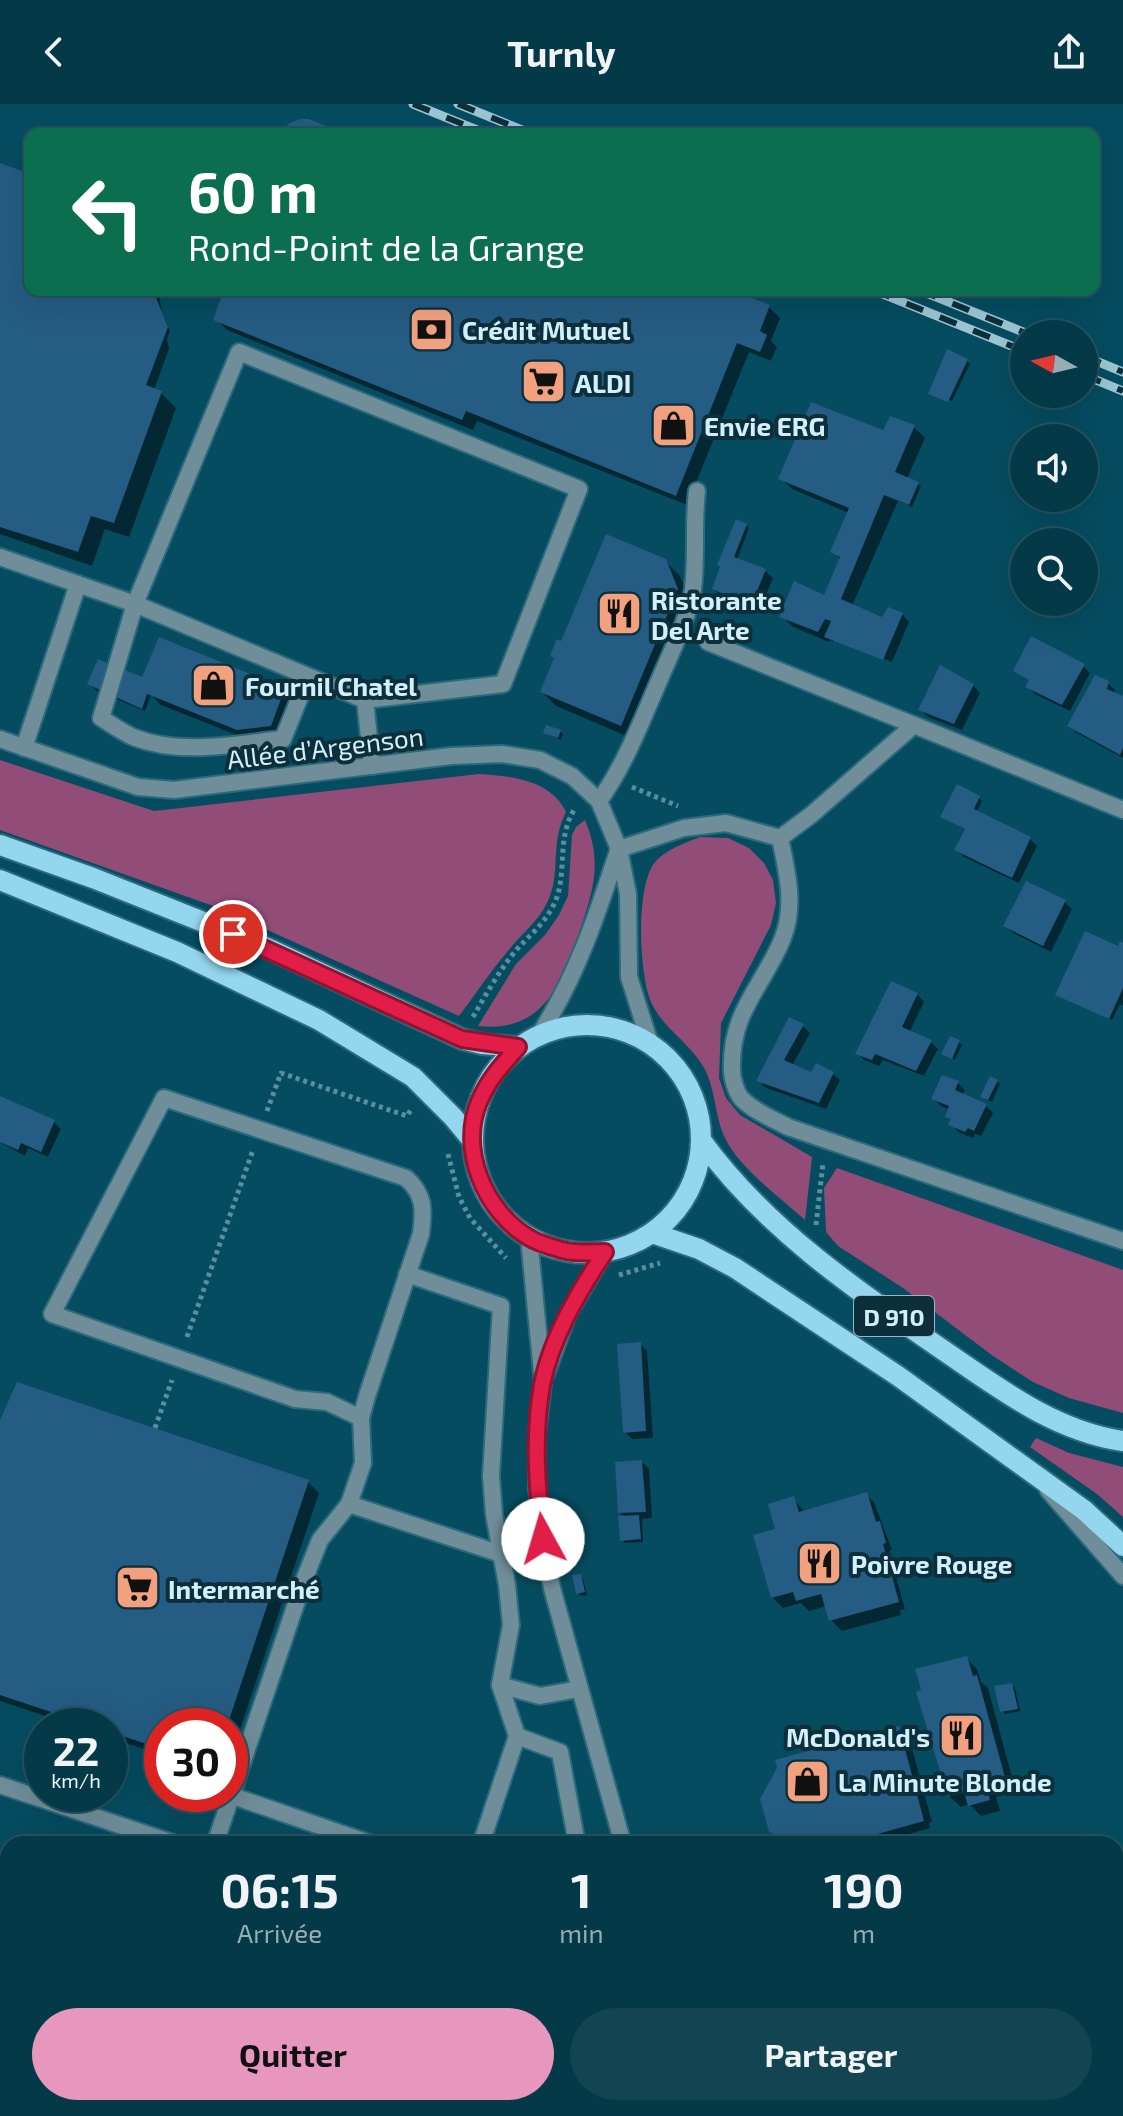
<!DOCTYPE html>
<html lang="fr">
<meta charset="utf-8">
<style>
:root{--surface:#043948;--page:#124452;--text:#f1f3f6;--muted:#97acb4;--line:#255360;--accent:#e797bd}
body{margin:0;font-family:"Exo 2",sans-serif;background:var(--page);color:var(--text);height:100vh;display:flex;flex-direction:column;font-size:30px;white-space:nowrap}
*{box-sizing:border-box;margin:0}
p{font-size:26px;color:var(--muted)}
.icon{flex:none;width:44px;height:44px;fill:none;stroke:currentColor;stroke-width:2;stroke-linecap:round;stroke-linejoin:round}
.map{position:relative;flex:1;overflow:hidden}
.side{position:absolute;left:0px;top:1732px;width:1124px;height:280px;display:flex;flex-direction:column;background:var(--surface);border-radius:24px 24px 0 0;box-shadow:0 8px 32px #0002,0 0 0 2px var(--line)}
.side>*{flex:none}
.hud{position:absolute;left:24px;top:24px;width:1076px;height:168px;border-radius:16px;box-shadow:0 8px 32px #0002,0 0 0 2px var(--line);background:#0b6e4f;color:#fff;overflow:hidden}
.needle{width:52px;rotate:278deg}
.controls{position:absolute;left:1010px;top:216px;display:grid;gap:16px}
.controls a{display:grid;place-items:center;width:88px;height:88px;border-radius:50%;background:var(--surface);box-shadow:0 8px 32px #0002,0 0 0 2px var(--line);font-size:40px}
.speed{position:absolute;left:24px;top:1604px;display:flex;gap:16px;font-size:40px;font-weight:700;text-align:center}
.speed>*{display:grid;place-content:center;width:104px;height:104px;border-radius:50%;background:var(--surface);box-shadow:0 8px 32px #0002,0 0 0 2px var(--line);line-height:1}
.speed small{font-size:20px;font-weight:400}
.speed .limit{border:12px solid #d22;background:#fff;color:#111}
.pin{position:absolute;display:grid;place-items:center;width:68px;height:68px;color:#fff;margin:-34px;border:4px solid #fff;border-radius:50%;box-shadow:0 2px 8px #0007}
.me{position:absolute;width:88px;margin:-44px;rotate:354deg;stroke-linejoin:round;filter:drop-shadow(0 0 6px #0008)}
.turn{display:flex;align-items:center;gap:28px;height:168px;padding:0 32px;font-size:36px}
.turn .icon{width:104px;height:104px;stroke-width:2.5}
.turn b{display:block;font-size:56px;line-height:68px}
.eta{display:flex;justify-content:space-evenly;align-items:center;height:136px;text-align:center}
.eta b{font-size:48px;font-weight:700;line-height:56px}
.primary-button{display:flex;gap:16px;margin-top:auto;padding:16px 32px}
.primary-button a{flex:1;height:92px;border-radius:48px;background:var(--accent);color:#111;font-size:32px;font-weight:700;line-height:92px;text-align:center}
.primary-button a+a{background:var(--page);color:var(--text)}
header{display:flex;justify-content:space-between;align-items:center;height:104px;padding:0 32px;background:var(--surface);font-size:36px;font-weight:700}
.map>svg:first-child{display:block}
.green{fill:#924c78}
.shadow{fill:#0007}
.building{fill:#255c83}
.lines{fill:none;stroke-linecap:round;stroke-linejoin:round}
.service-casing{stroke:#2b6a7c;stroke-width:20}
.minor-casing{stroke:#2b6a7c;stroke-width:20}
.primary-casing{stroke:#2b6a7c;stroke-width:24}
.path{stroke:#598f9f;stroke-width:5;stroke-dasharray:4 4;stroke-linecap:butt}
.service{stroke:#6f8e9a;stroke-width:16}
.minor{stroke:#6f8e9a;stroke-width:16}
.primary{stroke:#94d6ee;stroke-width:20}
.rail-casing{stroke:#9dc5d3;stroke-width:9}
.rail{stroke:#0d2f3b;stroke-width:6;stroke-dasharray:18;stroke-linecap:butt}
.route-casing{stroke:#92132f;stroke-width:20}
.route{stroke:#e11d48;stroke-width:14}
.labels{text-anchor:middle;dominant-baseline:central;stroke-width:8;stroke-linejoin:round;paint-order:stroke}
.shield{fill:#0d2f3b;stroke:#97b6c1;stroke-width:2}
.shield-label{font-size:24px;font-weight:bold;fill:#d2f0fb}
.poi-label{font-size:26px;font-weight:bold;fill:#d2f0fb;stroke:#0d2f3b;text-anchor:start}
.street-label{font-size:26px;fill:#d2f0fb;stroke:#0d2f3b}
</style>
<header><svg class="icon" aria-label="back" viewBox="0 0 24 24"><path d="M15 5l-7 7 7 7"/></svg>Turnly<svg class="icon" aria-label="share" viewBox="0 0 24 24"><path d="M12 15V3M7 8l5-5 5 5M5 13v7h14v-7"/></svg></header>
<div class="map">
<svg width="1123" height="2012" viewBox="0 0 1123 2012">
<rect width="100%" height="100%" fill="#064c60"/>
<g class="green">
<path d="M0 656 154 707 479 670C511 672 551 676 566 708 549 741 562 769 547 799 538 818 521 830 508 847 490 868 475 891 459 912L216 803 0 726Z"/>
<path d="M585 716C603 759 593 787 579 829 561 881 543 929 478 922L516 860 545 831 559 811 568 792 572 731 576 723Z"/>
<path d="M700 733 728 734 749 744 764 759 773 776 776 799 771 821 721 919 719 974 726 994 740 1011 812 1053 805 1116C780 1093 739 1064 725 1034 714 1011 716 981 701 959 687 937 662 923 651 898 639 869 636 787 653 761 662 747 685 739 700 733Z"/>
<path d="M837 1064 1123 1166V1309L1069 1294 1033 1278 993 1252 903 1184 838 1142 826 1128 824 1084Z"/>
<path d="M1036 1334 1069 1349 1123 1363V1413L1097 1390 1030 1343Z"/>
</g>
<g class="shadow">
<path d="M0 61 30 72V186H158L162 208 170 227 167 235 169 245 154 286 161 289 176 304 129 433 105 425 92 462 0 430Z"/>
<path d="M226 186H727L769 203 780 214 771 237 777 243 771 257 749 248 687 401 477 317 473 326 227 226 216 215Z"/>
<path d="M967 257 970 260 952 297 931 289Z"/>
<path d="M914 323 925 334 907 375 921 382 912 403 898 397 852 502 883 516 902 510 909 518 892 558 833 534V538L830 536 829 538 793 523 782 512 825 493 841 456 833 447 849 409 792 385 781 374 884 329Z"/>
<path d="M746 421 749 424 737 456 765 467 773 474 764 496 759 493 754 504 721 492 714 485Z"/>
<path d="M665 457 680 472 692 501 636 636 556 602 542 588 562 540Z"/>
<path d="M1083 562 1090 569 1070 607 1035 590 1028 583Z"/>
<path d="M143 575 284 586 295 597 281 633 249 636 161 601 151 591 145 607 97 587 90 580Z"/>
<path d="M1108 579 1115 586 1114 590 1123 594V654L1077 629 1070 622Z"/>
<path d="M973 581 980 589 962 626 928 613 921 606Z"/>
<path d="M560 627 563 630 561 636 545 629Z"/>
<path d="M979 694 982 697 976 709 1030 735 1037 742 1019 779 964 753 957 746 966 726 942 713Z"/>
<path d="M1027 779 1065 798 1072 805 1051 848 1013 829 1006 822Z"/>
<path d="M1123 841V902L1120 900 1112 916 1057 890Z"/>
<path d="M917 890 924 898 909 929 931 938 938 945 924 972 883 956 879 962 864 956 857 949Z"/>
<path d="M803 922 810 929 792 962 812 971 832 969 840 976 826 1005 766 984 759 977Z"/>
<path d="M959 938 962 941 955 956 943 950Z"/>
<path d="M997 977 1000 980 992 998 985 995 982 992Z"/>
<path d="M958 979 965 986 962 991 986 1002 993 1009 981 1032 975 1030 973 1034 958 1028 947 1013 950 1006 941 1002 934 995Z"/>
<path d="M0 994 54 1018 61 1025 48 1053 28 1044 25 1052 0 1038Z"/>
<path d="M640 1240 647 1247 653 1334 632 1335 625 1328Z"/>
<path d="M0 1321 308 1378 319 1389 230 1655V1622H162V1651L110 1634V1622H75L0 1597Z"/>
<path d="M642 1358 649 1365 652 1414 642 1415 643 1438 625 1439 622 1436 625 1413 620 1409Z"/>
<path d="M866 1391 874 1398 892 1446 889 1447 905 1505 900 1506 901 1511 842 1527 831 1516 827 1502 809 1507 801 1499 783 1504 772 1493 778 1426 793 1395 805 1408Z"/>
<path d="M580 1472 583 1475 587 1491 581 1492 578 1489Z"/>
<path d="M966 1554 977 1565 981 1578 988 1584 1016 1688 996 1693 1000 1707 981 1712 969 1700 961 1703 949 1692Z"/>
<path d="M1012 1581 1015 1584 1020 1607 1005 1610 1002 1607Z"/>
<path d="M899 1624 904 1636 912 1644 932 1718 929 1719 930 1724 873 1740H786L771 1727Z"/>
<path d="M189 1690H207L205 1696Z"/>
<path d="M1116 1910 1123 1919V1969L1116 1971Z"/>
</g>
<g class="building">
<path d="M300 15H309L345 30H282L288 20Z"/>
<path d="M0 59 30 70V186H153L168 223 146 281 162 287 114 419 91 412 78 448 0 423Z"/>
<path d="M224 186H732L770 201 760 227 767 231 760 248 737 239 676 392 466 307 462 316 213 216Z"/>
<path d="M947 245 968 255 948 298 928 290Z"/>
<path d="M811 298 883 326 890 312 915 321 895 368 919 378 909 401 884 391 841 495 882 513 888 503 903 509 883 556 824 533 831 517 825 515 818 528 779 513 794 477 824 491 840 453 830 448 849 404 778 375Z"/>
<path d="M736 415 747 420 734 453 766 465 751 502 712 485 720 463 717 461Z"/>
<path d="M606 430 666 455 678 485 621 622 540 588 554 554 550 552 557 535 561 537Z"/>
<path d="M1031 532 1085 560 1062 601 1025 583 1029 576 1013 567Z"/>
<path d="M159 533 285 584 271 622 237 626 147 590 142 605 87 580 98 555 142 573Z"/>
<path d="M940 561 974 580 954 620 918 606Z"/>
<path d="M1095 571 1109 577 1107 585 1123 592V644L1120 651 1067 622Z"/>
<path d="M546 621 561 626 558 634 543 629Z"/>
<path d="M957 680 980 692 974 705 1031 733 1012 774 954 746 965 725 940 713Z"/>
<path d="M1026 777 1066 796 1043 842 1003 822Z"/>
<path d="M1085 827 1118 842 1120 837 1123 839V884L1109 915 1055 891Z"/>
<path d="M891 877 918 889 902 923 932 936 916 967 875 950 872 956 855 950Z"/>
<path d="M789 913 804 920 784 956 811 968 816 959 834 968 819 999 756 977Z"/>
<path d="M950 932 960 936 952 955 941 950Z"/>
<path d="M942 971 959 977 955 986 987 1000 974 1027 968 1024 965 1028 948 1021 950 1015 945 1013 949 1002 931 995Z"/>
<path d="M990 972 998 976 988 996 980 993Z"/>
<path d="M0 992 55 1016 41 1048 21 1039 18 1046 0 1038Z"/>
<path d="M641 1238 646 1327 623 1329 617 1240Z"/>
<path d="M17 1278 309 1376 227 1622H162V1645L110 1628V1622H93L0 1591V1316Z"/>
<path d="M642 1356 646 1408 618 1409 615 1358Z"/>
<path d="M867 1388 876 1418 880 1417 886 1439 883 1440 899 1498 829 1517 821 1490 796 1497 793 1488 771 1494 753 1431 775 1425 768 1400 794 1392 799 1408Z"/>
<path d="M639 1411 641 1435 620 1437 618 1412Z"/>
<path d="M581 1470 585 1488 576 1490 572 1471Z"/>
<path d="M967 1552 973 1572 977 1571 1006 1677 986 1682 990 1696 968 1702 964 1688 948 1693 916 1588 921 1586 915 1565Z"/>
<path d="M1012 1579 1018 1605 1000 1608 994 1582Z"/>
<path d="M899 1622 924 1717 842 1740H796L769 1728 760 1695 777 1664 775 1656Z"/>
<path d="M0 1843 8 1846V2004H462L483 2012H0Z"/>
<path d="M1117 1927 1123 1949V1962L1116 1964Z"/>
</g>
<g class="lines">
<defs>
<g id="service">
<path d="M0 453 135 500 365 596 372 662"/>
<path d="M308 573 283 635C234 640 181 652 133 633 122 628 111 620 101 614L135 500 239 248 579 385 503 580 365 596"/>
<path d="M24 644 78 480"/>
<path d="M599 697C625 661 641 618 659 577 671 548 688 516 693 485 697 452 693 419 697 387"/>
<path d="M407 1170 501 1202 491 1372 494 1410 507 1481 511 1521 500 1581 517 1632 481 1740"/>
<path d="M349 1400 501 1450"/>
<path d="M500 1581 540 1592 579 1585"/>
<path d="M517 1632 560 1648 577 1740"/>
<path d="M230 1691 372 1740"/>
<path d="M215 1740 304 1476 320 1436 349 1400 363 1359 361 1314 367 1292 421 1130C424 1106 425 1091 406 1074L164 994 52 1210 295 1295 327 1298 361 1314"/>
</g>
<g id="minor">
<path d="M708 538 914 621"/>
<path d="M0 635 138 683 174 686 451 652 502 650 540 656 572 672 599 697 619 745 628 790 629 873 650 939"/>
<path d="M780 734C787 768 796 802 782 836 762 884 730 908 732 966 732 974 736 988 741 994 753 1007 773 1015 788 1023L1123 1137"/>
<path d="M619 745 684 724 726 719 780 734 811 711 914 621 1123 706"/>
<path d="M539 931C576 874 597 811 618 747"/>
<path d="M529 1134 543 1279 537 1329V1384L543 1435 552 1484 623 1740"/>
<path d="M546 1270 568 1210 605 1148"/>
<path d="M1048 1386 1123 1472"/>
<path d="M0 1681 176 1740"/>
<path d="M1116 1787H1123"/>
<path d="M632 2004 649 2011 678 2012"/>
<path d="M843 2004 852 2012"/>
<path d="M608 2012 613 2004"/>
<path d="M685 2012 715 2004"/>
</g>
<g id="primary">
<path d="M0 741 93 774 261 841 462 935 482 940 518 943"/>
<path d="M0 776 177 848 319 916 413 973 453 1013 472 1036"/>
<circle cx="587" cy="1035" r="114"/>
<path d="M701 1036C762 1121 854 1185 940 1244 996 1282 1053 1327 1123 1337"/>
<path d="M652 1129 699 1145 735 1164 898 1272 1084 1406 1123 1442"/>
</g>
</defs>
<use href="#service" class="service-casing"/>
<use href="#minor" class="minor-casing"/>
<use href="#primary" class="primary-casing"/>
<g class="path">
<path d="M632 683 678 702"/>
<path d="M473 913C485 892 498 869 513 850 527 833 543 822 553 802 569 772 555 738 574 706"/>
<path d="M267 1007 281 969 407 1012 412 1004"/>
<path d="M448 1050 459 1093 470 1114 506 1154"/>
<path d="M816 1121 823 1059"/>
<path d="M619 1171 660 1159"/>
<path d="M187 1233 253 1046"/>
<path d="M155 1324 172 1276"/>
</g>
<use href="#service" class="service"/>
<use href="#minor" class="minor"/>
<use href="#primary" class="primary"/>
<defs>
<g id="rail">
<path d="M413 0 487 30"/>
<path d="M458 0 532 30"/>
<path d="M873 186 1024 247"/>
<path d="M919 186 1028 230"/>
<path d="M1084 252 1123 268"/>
<path d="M1084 271 1123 287"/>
</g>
</defs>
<use href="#rail" class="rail-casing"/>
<use href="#rail" class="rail"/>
</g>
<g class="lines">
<defs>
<path id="route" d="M233 830 462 935 518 943C502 961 488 976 479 998 459 1046 485 1107 528 1133 537 1139 551 1143 562 1146 575 1150 592 1148 605 1148 579 1187 551 1234 542 1281 533 1332 537 1384 543 1435"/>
</defs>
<use href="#route" class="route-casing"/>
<use href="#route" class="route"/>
</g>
<defs>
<symbol id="bank-square" viewBox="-11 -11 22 22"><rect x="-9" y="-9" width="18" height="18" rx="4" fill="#f2a17e" stroke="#0d2f3b"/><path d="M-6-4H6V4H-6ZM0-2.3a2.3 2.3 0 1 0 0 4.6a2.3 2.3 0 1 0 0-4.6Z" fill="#111"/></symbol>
<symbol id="supermarket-square" viewBox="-11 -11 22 22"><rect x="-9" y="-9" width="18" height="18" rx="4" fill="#f2a17e" stroke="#0d2f3b"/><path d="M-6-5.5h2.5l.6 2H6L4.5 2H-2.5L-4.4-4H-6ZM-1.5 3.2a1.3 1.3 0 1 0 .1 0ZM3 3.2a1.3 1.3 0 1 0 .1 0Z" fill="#111"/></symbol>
<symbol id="shop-square" viewBox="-11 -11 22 22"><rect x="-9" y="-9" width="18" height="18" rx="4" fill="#f2a17e" stroke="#0d2f3b"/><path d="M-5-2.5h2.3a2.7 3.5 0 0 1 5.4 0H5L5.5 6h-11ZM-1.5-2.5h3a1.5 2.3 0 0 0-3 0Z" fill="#111"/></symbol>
<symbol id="restaurant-square" viewBox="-11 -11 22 22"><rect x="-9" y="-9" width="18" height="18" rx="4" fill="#f2a17e" stroke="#0d2f3b"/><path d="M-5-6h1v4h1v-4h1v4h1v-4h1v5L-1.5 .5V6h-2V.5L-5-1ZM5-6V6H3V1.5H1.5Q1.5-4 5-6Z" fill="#111"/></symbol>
</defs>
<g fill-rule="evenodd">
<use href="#bank-square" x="406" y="200" width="51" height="51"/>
<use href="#supermarket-square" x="518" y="252" width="51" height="51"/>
<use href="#shop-square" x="648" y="296" width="51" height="51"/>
<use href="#restaurant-square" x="594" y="484" width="51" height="51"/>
<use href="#shop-square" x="188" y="556" width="51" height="51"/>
<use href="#restaurant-square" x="794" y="1434" width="51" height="51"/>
<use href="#supermarket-square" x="112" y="1458" width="51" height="51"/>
<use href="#restaurant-square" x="936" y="1606" width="51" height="51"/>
<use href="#shop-square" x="782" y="1652" width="51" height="51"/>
</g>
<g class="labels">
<rect class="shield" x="854" y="1192" width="80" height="40" rx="6"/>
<g class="shield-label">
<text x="894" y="1212">D 910</text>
</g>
<g class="poi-label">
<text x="462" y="225">Crédit Mutuel</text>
<text x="575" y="278">ALDI</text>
<text x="704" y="321">Envie ERG</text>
<text x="651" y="495">Ristorante<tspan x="651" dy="30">Del Arte</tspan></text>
<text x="245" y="581">Fournil Chatel</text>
<text x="851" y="1459">Poivre Rouge</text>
<text x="168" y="1484">Intermarché</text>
<text x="930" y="1632" text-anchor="end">McDonald's</text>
<text x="838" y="1677">La Minute Blonde</text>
</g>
<g class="street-label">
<text transform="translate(325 643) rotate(-7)">Allée d’Argenson</text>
</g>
</g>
</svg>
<div class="controls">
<a><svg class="needle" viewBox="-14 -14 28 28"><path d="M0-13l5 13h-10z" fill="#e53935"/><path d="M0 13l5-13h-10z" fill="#97acb4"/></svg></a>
<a><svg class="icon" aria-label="sound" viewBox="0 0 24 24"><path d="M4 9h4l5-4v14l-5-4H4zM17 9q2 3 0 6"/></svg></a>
<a><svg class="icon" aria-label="search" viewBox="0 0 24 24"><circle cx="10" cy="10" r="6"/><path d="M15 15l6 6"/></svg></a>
</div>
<div class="speed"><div>22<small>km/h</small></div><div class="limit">30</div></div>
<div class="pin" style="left:233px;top:830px;background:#d93025"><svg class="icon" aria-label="arrive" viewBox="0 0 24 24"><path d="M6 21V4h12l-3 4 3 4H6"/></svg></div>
<svg class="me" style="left:543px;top:1435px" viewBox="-20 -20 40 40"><circle r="19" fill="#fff"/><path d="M0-13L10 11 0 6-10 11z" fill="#e11d48"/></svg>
<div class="hud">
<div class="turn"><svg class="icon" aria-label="left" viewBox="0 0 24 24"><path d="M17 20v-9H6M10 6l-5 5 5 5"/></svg><div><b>60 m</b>Rond-Point de la Grange</div></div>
</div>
<section class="side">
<div class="eta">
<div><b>06:15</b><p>Arrivée</p></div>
<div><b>1</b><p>min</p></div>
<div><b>190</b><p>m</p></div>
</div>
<div class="primary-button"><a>Quitter</a><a>Partager</a></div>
</section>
</div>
